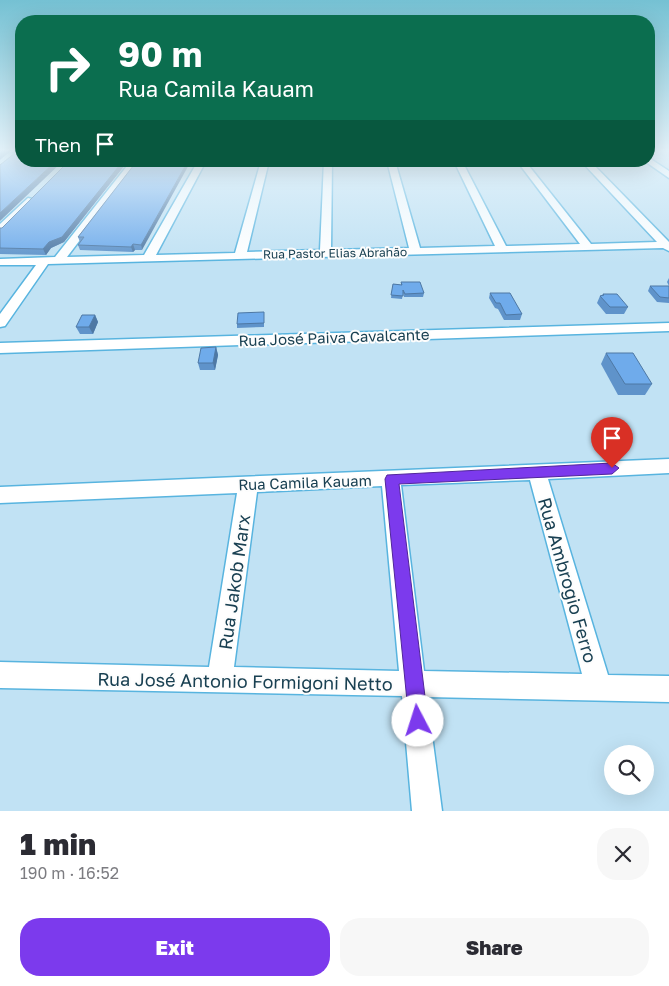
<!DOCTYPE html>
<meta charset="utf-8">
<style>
:root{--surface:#fff;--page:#f7f7f7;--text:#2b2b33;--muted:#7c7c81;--accent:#7c3aed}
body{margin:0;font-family:"Golos Text",sans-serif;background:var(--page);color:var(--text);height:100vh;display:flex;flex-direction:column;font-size:19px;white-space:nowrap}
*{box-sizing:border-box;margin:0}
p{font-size:16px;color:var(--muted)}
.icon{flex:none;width:28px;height:28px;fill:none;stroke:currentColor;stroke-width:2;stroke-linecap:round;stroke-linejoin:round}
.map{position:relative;height:811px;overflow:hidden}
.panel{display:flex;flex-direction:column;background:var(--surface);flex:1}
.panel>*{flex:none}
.hud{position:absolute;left:15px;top:15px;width:640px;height:152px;border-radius:20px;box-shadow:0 5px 20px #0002;background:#0b6e4f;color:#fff;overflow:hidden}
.controls{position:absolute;left:604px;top:745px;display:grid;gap:10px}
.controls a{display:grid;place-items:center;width:50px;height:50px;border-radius:50%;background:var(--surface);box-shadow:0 5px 20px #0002;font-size:25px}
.pin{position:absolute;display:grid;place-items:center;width:42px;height:42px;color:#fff;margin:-51px -21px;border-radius:50% 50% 50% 0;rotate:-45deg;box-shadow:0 0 5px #0007}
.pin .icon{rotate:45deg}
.me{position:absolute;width:55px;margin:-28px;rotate:355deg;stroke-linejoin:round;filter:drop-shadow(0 0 4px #0008)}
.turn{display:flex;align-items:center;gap:18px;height:105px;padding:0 20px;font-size:22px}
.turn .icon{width:65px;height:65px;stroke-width:2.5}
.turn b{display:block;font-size:35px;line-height:42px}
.then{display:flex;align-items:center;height:48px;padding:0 20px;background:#0003;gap:10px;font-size:19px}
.round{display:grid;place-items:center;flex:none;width:52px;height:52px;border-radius:20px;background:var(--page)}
.head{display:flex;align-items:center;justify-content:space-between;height:85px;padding:0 20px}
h1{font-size:30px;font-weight:800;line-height:38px}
.cta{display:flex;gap:10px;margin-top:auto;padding:10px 20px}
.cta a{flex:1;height:58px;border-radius:20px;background:var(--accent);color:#fff;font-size:20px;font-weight:800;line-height:58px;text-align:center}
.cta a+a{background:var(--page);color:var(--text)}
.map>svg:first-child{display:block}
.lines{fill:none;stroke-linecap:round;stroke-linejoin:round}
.minor-casing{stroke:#58b4df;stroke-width:3}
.minor{fill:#fff;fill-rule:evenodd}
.wall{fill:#5f93ca}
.shaded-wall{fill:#4e78a4}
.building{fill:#6fabeb;stroke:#4e78a4}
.route{fill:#7c3aed;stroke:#51269a}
.labels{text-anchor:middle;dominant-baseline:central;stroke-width:4;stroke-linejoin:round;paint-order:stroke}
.far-street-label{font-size:12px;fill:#194052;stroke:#fdfdfd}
.street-label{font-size:15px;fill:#194052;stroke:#fdfdfd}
.near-street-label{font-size:18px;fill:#194052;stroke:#fdfdfd}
</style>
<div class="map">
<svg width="669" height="811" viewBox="0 0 669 811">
<rect width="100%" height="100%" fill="#c1e2f4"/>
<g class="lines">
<defs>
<g id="minor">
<rect x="0" y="149" width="21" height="3"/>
<path d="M649 158 669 171V178L646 162 649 161Z"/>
<path d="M131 161H140L67 257 144 255 198 161H206L156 255 235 253 261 161H269L247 252 320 250 324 161H332L331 250 409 248 387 161H395L420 248 495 246 454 161H462L506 246 580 244 517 161H525L591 244 657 242 581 161H590L669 242V251L663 248 48 264 5 326 0 327V314L36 265H0V259L55 257Z"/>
<path d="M28 198 36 200 4 232 0 233V224Z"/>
<path d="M669 323V331L0 353V343Z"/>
<path d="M669 459V473L548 479 608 675 669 676V702L427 697 442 811H412L402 696 0 688V662L209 667 237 493 0 503V487ZM530 480 582 674 424 671 401 485ZM382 486 399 671 234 667 257 492Z"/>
</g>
</defs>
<use href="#minor" class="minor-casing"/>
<use href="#minor" class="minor"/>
</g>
<g class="wall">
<path d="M69 161H128L64 242 51 248 46 255 0 254V228H2Z"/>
<path d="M137 161 142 250H135L133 252 80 250 78 245 80 242 78 237Z"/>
<path d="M669 278V303L657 302 648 291 650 286H669L667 282Z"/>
<path d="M401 282 424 293 423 297H404L403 293 402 299 391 298 393 284 401 285Z"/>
<path d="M490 293 522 314 520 320H504L498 309 495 308 489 298Z"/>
<path d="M603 294 628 307 624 314H606L597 303 600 296 602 295Z"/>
<path d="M264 312V327L237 328V324Z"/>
<path d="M95 315 98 322 93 334H80L76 327Z"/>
<path d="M216 347 218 355 215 370H200L198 363Z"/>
<path d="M606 353 652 384 645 395H618L601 364Z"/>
</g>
<g class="shaded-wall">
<path d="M5 149H13L0 160V153Z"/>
<path d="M56 161H63L0 221V213Z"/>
<path d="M123 161H128L64 242 51 248 46 255 43 249 49 242Z"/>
<path d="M188 161H191L142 250 141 245Z"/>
<path d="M133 244 135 250 133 252 131 247Z"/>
<path d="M95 315 98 322 93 334 89 327Z"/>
<path d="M216 347 218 355 215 370 213 363Z"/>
</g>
<g class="building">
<path d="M0 149H5L0 153Z"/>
<path d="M20 149H21V161H56L0 213V165Z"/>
<path d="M69 161H123L62 237 49 242 43 249 0 248V228H2Z"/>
<path d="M137 161H188L141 245 133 244 131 247 78 245 84 237H78Z"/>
<path d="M401 282H420L424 293 405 294 403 290V296L391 295 393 284 402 285Z"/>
<path d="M650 286H669V298L660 297Z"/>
<path d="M490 293H510L522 314 506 315 500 303H496Z"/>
<path d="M603 294H617L628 307H610L600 296 604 295Z"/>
<path d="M264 312V323L237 324 238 313Z"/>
<path d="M82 315H95L89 327H76Z"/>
<path d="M216 347 213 363H198L201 348Z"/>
<path d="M606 353H633L652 384H625Z"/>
</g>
<linearGradient id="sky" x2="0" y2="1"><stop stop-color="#75c1d3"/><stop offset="0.57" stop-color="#e3f2fa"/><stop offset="1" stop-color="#e3f2fa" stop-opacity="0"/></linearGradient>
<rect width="669" height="263" fill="url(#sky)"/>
<path class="route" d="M612 463 619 468 612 474 399 484 428 721 425 727 418 730 412 727 409 721 385 479 387 475Z"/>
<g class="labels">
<g class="far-street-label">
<text transform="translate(335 253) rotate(-1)">Rua Pastor Elias Abrahão</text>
</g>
<g class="street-label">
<text transform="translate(334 337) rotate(-2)">Rua José Paiva Cavalcante</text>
<text transform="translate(305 482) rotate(-2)">Rua Camila Kauam</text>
</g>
<g class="near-street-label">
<text transform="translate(568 580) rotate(74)">Rua Ambrogio Ferro</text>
<text transform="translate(234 582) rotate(-82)">Rua Jakob Marx</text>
<text transform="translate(245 681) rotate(1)">Rua José Antonio Formigoni Netto</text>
</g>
</g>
</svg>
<div class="controls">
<a><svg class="icon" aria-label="search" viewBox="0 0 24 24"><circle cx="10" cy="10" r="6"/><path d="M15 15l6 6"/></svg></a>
</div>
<div class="pin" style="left:612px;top:468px;background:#d93025"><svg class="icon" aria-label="arrive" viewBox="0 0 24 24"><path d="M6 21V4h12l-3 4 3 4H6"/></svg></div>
<svg class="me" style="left:418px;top:721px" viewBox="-20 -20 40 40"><circle r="19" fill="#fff"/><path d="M0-13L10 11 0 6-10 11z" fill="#7c3aed"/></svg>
<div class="hud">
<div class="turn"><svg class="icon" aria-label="right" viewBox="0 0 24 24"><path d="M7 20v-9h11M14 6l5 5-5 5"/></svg><div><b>90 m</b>Rua Camila Kauam</div></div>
<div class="then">Then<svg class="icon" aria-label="arrive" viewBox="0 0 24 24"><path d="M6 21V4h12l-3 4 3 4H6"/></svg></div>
</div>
</div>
<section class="panel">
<div class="head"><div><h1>1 min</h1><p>190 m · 16:52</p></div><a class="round"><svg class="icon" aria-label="close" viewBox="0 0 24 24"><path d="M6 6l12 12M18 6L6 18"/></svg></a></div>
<div class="cta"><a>Exit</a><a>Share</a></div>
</section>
